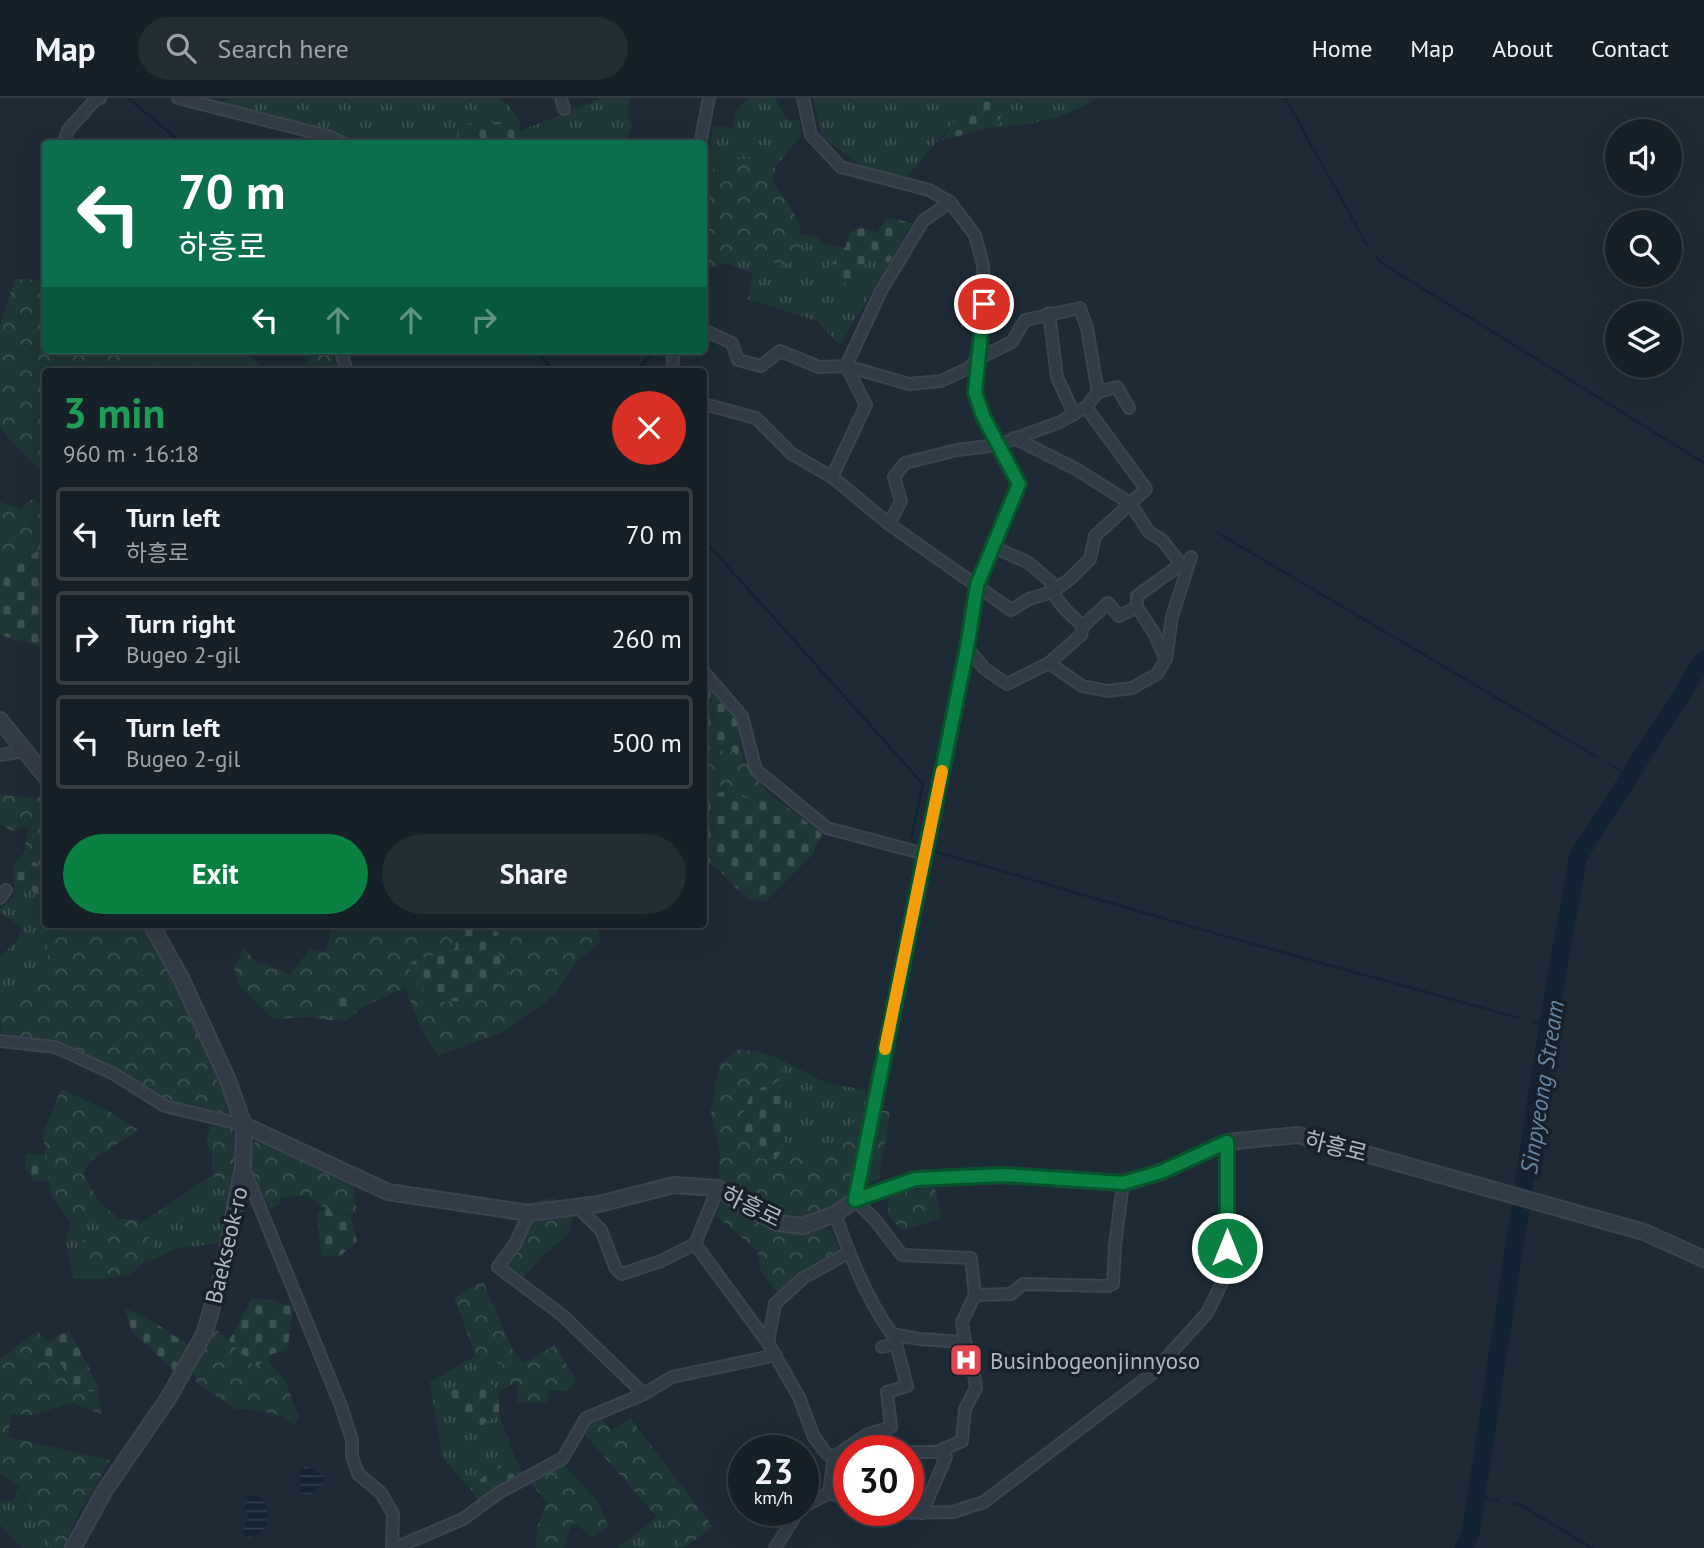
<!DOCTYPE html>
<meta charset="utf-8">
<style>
:root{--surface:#162028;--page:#232d34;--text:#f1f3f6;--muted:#9ea3a8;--line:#353e45;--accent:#0b8043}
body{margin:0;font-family:"PT Sans","Noto Sans KR",sans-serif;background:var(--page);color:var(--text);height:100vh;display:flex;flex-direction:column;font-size:26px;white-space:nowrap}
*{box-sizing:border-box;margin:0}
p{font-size:23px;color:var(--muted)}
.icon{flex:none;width:38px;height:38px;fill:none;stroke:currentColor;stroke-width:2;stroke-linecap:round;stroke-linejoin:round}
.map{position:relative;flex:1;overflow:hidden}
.sheet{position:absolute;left:42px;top:270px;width:665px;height:560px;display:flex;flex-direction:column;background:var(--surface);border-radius:7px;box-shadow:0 7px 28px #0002,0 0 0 2px var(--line)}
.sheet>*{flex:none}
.guide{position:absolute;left:42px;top:42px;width:665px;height:214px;border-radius:7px;box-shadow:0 7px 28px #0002,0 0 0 2px var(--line);background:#0b6e4f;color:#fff;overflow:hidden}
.fabs{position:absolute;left:1605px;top:21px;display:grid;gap:14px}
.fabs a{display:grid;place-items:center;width:77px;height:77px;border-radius:50%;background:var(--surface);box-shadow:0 7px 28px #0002,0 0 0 2px var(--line);font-size:35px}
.speed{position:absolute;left:728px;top:1337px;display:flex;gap:14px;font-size:35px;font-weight:700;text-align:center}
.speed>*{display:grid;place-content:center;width:91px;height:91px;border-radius:50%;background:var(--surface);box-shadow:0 7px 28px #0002,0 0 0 2px var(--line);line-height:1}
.speed small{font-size:18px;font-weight:400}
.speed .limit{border:10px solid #d22;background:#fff;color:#111}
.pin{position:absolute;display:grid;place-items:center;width:60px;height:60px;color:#fff;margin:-30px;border:4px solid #fff;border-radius:50%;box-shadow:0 2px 7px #0007}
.me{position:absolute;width:77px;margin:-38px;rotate:0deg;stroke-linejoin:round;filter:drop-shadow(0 0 5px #0008)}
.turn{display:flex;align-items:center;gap:24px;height:147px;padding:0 21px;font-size:32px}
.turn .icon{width:91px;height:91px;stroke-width:2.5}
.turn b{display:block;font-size:49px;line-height:60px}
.lanes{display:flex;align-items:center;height:66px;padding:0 21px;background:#0003;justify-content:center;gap:35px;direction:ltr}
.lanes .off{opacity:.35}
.round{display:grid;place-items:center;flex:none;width:74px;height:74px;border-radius:37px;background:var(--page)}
.headline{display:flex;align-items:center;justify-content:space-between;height:119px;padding:0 21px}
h1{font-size:42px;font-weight:600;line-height:52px;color:#1e9e55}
.action{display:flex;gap:14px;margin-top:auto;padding:14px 21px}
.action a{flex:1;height:80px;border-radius:42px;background:var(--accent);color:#fff;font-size:28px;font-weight:600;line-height:80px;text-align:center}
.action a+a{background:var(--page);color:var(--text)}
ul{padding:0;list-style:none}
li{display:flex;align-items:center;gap:21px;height:94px;margin:0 14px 10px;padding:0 7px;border:4px solid var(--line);border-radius:7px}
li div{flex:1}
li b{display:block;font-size:26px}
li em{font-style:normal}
header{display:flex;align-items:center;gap:42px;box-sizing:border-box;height:98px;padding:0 35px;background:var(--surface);border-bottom:2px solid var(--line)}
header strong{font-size:33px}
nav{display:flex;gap:38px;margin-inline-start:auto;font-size:24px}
.search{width:490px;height:63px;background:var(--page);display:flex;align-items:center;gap:18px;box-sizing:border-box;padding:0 24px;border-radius:38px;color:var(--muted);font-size:26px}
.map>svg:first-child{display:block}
.grass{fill:url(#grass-tufts)}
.forest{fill:url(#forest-crowns)}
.cemetery{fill:url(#cemetery-stones)}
.water{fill:url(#water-rules)}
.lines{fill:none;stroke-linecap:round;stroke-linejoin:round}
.stream{stroke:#122333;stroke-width:2.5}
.river{stroke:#122333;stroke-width:18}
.minor-casing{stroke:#3b4550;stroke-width:14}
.tertiary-casing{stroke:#3b4550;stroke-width:18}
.minor{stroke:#323c47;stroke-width:10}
.tertiary{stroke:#323c47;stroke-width:14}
.route-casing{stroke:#07532c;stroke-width:18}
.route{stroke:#0b8043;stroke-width:12}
.slow{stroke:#f59e0b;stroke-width:12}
.labels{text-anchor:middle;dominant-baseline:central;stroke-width:7;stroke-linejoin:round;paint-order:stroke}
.street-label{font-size:23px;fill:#acb7c4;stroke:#18212b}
.poi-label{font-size:23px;fill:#acb7c4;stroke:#18212b;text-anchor:start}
.water-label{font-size:24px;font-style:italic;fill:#6385a4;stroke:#18212b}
</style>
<header>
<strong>Map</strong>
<div class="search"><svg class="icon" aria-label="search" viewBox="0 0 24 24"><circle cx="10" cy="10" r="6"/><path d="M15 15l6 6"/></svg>Search here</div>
<nav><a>Home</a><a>Map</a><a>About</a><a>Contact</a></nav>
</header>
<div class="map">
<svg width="1704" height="1450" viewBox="0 0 1704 1450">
<defs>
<pattern id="grass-tufts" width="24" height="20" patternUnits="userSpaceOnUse" patternTransform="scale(1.75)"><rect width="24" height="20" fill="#203737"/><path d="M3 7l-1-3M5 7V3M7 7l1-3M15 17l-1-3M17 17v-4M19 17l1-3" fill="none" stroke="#3e5252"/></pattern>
<pattern id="forest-crowns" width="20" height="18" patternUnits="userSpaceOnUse" patternTransform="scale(1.75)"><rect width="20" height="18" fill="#203737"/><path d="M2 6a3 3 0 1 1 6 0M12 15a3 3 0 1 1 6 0" fill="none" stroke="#3e5252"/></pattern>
<pattern id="cemetery-stones" width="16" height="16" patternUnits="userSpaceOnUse" patternTransform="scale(1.75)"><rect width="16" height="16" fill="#203737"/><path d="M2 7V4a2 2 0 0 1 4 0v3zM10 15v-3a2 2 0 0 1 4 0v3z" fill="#3e5252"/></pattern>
<pattern id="water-rules" width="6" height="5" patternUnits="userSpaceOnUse" patternTransform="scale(1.75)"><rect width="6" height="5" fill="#122333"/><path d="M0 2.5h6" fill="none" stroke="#32414f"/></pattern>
</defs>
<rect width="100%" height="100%" fill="#1e2b36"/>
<g class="grass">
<path d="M228 0H498L507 6 520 23 458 26 457 45H359L223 5Z"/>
<path d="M603 0H629L628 18 632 29 625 45 520 46V33Z"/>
<path d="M748 0H775L786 21 800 23 801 37 775 70 760 61H727L708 74 713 28 732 30 736 13Z"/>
<path d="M813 0H975L906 79 861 68 822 39Z"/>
<path d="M1012 0H1097C1071 18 1026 30 995 28Z"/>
<path d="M802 136 817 139 824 146 845 150 889 165 840 247 817 223 747 201 753 175 727 165 724 157 761 159 782 167 796 157Z"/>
<path d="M148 252H240L267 273H130Z"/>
<path d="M14 785 40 797 45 813 46 826H48L46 838 49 868 0 917V858L17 844 22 828 0 815V812L14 798Z"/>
<path d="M779 961 826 985 866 992 865 1017 857 1019 840 1045 820 1056 785 1050 783 979Z"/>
<path d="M212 1077 231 1090 220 1145 174 1151 145 1166 153 1148 140 1126Z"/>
<path d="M99 1104 119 1121 77 1145 90 1181 73 1180 66 1143 71 1125Z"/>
<path d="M476 1258 503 1267 501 1281 504 1291 499 1294 489 1284 449 1291 483 1327 499 1315 514 1358 469 1389 442 1360 430 1284Z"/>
<path d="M18 1388 40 1435 58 1450H22L0 1427V1403L15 1401Z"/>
<path d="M657 1419 684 1450H617Z"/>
</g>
<g class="forest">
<path d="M727 61H760L775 70 773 84C786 103 814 134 795 158 792 161 786 165 782 168L761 159 725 157 727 165 708 171V74Z"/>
<path d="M15 181 45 182 46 252H148L130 273H46L45 370 38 371 9 341 0 327V228Z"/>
<path d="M319 252H328L340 273H297Z"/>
<path d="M33 400 45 411V450L5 470 0 478V404L21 411Z"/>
<path d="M704 650C742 650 745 664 766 693L760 703 722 694 707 697 704 694Z"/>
<path d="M45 696V813L40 797 43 769 35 764 14 766 24 755 29 728 11 733 0 726V697L36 700Z"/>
<path d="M48 826H142L184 903 232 1017 163 1000 57 943 1 938 0 917 49 868 46 838Z"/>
<path d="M333 826H407L411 832 442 826 457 834 455 851 412 864 433 904 457 903 492 892 479 826H595L599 832 600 846 578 861 555 897 503 934 438 958 421 931 405 890 362 909 340 890 336 912 328 922 311 919 273 921 239 887 234 870 244 850 257 865 266 866 290 877 310 851 326 854Z"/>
<path d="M737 952 758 953 779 961 783 979 775 986 753 992 776 1061 785 1050 820 1056 840 1045 857 1019 880 1013H890L879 1080 823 1114 821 1130 832 1133 839 1152 806 1170 777 1195 761 1173 758 1154 716 1117 720 1053 711 1014 716 981 721 965Z"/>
<path d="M61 991 109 1013 138 1032 89 1064 84 1077 99 1104 71 1125 51 1098 43 1036Z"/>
<path d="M211 1028 233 1030 234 1057 231 1090 212 1077V1056L206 1045Z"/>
<path d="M256 1040 353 1085 357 1114 337 1118 305 1097 280 1100V1106L270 1111C258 1085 243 1069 256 1040Z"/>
<path d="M935 1090 941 1120 903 1133 888 1117 889 1100 910 1093Z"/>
<path d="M554 1100 573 1120 568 1136 543 1158 523 1179 499 1161 528 1105Z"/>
<path d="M119 1121H137L153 1148C138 1182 123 1179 90 1181L77 1145Z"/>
<path d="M483 1183 513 1253 524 1265 555 1247 577 1284 566 1293 550 1292 546 1305 517 1304V1284L504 1291 501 1281 503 1267 476 1258 454 1200Z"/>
<path d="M216 1231 255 1268 268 1262 285 1283 299 1319 294 1327 281 1318 255 1312 235 1311 197 1285 192 1270Z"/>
<path d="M38 1233 46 1244 38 1257 62 1267 74 1291 97 1294 102 1316 70 1305 33 1317 11 1316 8 1339 110 1362 73 1426 64 1450C36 1450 32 1406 19 1389 15 1384 6 1380 0 1376V1261Z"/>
<path d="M600 1320 612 1332 630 1320 713 1429 684 1450 585 1337 590 1325Z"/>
<path d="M555 1357 599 1405 608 1429 593 1439 572 1424 564 1450H536L537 1429 547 1405 522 1374Z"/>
</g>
<g class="cemetery">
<path d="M974 0H1012L995 28 940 43Z"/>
<path d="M520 23V45H457L458 26Z"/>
<path d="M888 119 912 125 889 165 869 160 854 189 843 185 828 172 845 150 850 134 861 130 877 134Z"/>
<path d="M44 450H46L45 550 0 537V478L5 470Z"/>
<path d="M704 583 736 620 743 662 733 654 704 650Z"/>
<path d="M766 693 822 736 812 757 765 804 747 801 718 771 704 761V694L707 697 722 694 759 703Z"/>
<path d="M35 764 43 769 40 797 14 785V766Z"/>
<path d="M442 826H479L480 831 499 834 493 847 509 876 492 892 457 903 433 904 409 871 412 864 455 851 457 834Z"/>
<path d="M340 890 362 909 346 923 328 922 336 912 329 895Z"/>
<path d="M783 979 785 1050 776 1061H761C737 1033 737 1027 753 992L775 986Z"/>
<path d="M25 1055 46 1057 49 1082 34 1084 25 1069Z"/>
<path d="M326 1110 337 1118 350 1116 357 1143 340 1158H321L317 1115Z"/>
<path d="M252 1200 272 1202 294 1209 287 1252 269 1257 268 1262 255 1268 229 1243Z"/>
<path d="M125 1211C147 1217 170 1236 191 1248L174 1273 132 1234Z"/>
<path d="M69 1232 99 1289 97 1294 73 1291 62 1267 38 1257 46 1244Z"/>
<path d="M489 1284 499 1294V1315L483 1327 463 1328 449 1290Z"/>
<path d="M514 1358 522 1374 479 1403 469 1389Z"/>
</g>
<g class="water">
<path d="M306 1368 325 1379 322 1387 308 1398 300 1394V1374Z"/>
<path d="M251 1396 263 1401C272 1418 268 1436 248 1440L242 1435 248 1421 245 1408 248 1399Z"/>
</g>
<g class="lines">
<g class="stream">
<path d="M1285 0 1367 147"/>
<path d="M129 1 183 46"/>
<path d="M690 45V46"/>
<path d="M1376 159 1382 165 1704 365"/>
<path d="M534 252 555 273"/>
<path d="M637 273 654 252"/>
<path d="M1216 434 1597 659"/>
<path d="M704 442 923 686 911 741 914 744"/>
<path d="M1609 666 1630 678"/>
<path d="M934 753 1196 830 1519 920"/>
<path d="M1533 924 1548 927"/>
<path d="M1477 1398 1498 1403"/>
<path d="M1512 1405 1519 1406 1592 1450"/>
</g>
<path class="river" d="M1464 1450 1471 1433 1548 927 1578 759 1704 561"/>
<defs>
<g id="minor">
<path d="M178 0 328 38 345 46"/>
<path d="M561 0 564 11"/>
<path d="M803 0 811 37 841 69 929 92 950 104 975 137 983 167 984 206 975 294 983 318 1019 386 977 487 967 550 855 1102 876 1123 902 1157 971 1160 975 1197"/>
<path d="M63 46 68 32 95 2 100 0"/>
<path d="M700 46 709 0"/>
<path d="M950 104 923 123 881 193 846 268 909 286 941 283 969 270 977 261 1012 244 1025 222 1080 210 1087 230 1098 294"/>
<path d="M1049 215 1057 279 1074 316"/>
<path d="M704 232 732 245 738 262 761 268 780 253 819 269 846 268 866 307 832 379"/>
<path d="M340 252 347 273"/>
<path d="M672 273 674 252"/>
<path d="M704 306 756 320 792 356 832 379 889 426 1011 512 1029 501 1052 494 1070 481 1090 461 1095 438 1146 391 1086 309"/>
<path d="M1014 340 1076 371 1130 405 1149 434 1162 442 1181 466 1187 468"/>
<path d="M889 426 901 403 894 379 905 365 957 352 998 347 1060 324 1086 309 1098 294 1117 289 1129 310"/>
<path d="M994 449 1029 465 1051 484C1053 503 1070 516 1083 528"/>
<path d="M967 550 985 571 1007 586 1049 565 1082 588 1108 593 1132 590 1157 576 1166 561 1172 519 1191 459"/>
<path d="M1165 560 1154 535 1137 509V498L1181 466"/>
<path d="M1049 565 1081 537 1083 528 1108 505 1119 518 1137 509"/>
<path d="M704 574 742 618 756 672 827 730 925 756"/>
<path d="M0 657 24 653"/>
<path d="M0 800 6 792"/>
<path d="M0 943 55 949 114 976 165 1008 244 1027"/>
<path d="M243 1068 341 1308 352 1342V1358L358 1376 381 1395 393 1416 392 1450"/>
<path d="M718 1090 695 1146 768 1245"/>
<path d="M576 1108 601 1132 616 1171 622 1176 661 1163 695 1146"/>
<path d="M529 1115 515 1146 498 1169 562 1217 644 1296 672 1279 776 1257"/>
<path d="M835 1116C850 1158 866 1200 892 1236L919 1241 965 1244"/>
<path d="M848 1155 803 1180 775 1206 768 1245 799 1299 814 1339 827 1356 834 1359 849 1357"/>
<path d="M908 1354H937"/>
<path d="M829 1395 834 1359 866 1337 891 1329 887 1294 907 1288 896 1246 882 1249"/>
<path d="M803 1409 829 1395 849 1402"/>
<path d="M879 1412 887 1415 953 1414 984 1404 1153 1275 1207 1215 1226 1177 1227 1044"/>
<path d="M922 1415 946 1359 937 1354 962 1343 965 1311 976 1290 973 1269 965 1244 962 1224 975 1197 1011 1196 1023 1186 1108 1188 1113 1186 1115 1148 1123 1085"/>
<path d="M395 1450 463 1421 500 1394 563 1360 586 1320 644 1296"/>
<path d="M775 1450 799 1412"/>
</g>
<g id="tertiary">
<path d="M0 622 46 679"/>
<path d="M244 1027 388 1094 529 1115 599 1106 674 1087 718 1090 735 1102 777 1125 803 1128 835 1116 855 1102 915 1081 1004 1077 1123 1085 1161 1074 1227 1044 1298 1037 1644 1134 1704 1161"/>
<path d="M73 1450 105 1392 169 1299 204 1236 222 1177 243 1068 244 1027 227 980 181 880 151 826"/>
</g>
</defs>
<use href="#minor" class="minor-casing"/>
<use href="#tertiary" class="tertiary-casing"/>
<use href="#minor" class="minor"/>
<use href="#tertiary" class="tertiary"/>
</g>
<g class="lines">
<defs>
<path id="route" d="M984 206 975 294 983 318 1019 386 977 487 967 550 855 1102 915 1081 1004 1077 1123 1085 1161 1074 1227 1044V1150"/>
</defs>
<use href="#route" class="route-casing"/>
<use href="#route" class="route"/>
<path class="slow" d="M885 951 942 673"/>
</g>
<defs>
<symbol id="hospital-square" viewBox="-11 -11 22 22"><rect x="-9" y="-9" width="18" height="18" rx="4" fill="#e0444e" stroke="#18212b"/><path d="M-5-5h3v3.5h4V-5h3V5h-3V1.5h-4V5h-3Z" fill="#fff"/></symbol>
</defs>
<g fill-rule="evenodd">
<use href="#hospital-square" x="947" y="1243" width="38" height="38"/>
</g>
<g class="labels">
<g class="street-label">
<text transform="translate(1336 1048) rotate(14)">하흥로</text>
<text transform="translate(752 1108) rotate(26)">하흥로</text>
<text transform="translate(226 1147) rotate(-77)">Baekseok-ro</text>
</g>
<g class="poi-label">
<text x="990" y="1262">Businbogeonjinnyoso</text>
</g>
<g class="water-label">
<text transform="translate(1542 989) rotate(-81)">Sinpyeong Stream</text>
</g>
</g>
</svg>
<div class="fabs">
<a><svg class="icon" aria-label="sound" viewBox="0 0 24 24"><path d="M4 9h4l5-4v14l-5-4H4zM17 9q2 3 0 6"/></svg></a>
<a><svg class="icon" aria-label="search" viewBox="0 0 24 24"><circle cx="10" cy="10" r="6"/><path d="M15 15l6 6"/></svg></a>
<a><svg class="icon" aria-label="layers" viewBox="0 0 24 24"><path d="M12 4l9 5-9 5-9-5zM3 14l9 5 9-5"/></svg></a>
</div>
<div class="speed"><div>23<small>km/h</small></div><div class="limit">30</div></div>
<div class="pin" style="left:984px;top:206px;background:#d93025"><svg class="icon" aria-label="arrive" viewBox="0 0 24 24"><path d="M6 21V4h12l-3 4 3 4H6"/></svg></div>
<svg class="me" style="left:1227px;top:1150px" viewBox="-20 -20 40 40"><circle r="17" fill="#0b8043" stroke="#fff" stroke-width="3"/><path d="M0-11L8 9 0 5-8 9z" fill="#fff"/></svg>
<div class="guide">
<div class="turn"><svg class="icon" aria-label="left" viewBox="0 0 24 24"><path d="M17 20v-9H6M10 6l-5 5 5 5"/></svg><div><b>70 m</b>하흥로</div></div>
<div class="lanes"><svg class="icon" aria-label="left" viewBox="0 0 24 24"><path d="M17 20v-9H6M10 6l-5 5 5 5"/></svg><svg class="icon off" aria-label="ahead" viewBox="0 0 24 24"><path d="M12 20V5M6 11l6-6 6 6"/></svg><svg class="icon off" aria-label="ahead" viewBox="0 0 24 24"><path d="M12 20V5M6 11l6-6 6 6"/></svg><svg class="icon off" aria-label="right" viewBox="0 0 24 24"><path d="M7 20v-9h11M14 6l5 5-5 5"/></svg></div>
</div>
<section class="sheet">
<div class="headline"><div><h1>3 min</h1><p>960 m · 16:18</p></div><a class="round" style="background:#d93025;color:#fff"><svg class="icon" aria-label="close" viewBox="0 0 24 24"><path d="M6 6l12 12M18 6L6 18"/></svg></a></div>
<ul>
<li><svg class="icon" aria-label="left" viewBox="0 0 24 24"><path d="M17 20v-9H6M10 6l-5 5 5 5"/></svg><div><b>Turn left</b><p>하흥로</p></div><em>70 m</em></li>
<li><svg class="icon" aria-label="right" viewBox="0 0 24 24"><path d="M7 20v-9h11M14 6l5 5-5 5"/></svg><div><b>Turn right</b><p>Bugeo 2-gil</p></div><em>260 m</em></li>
<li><svg class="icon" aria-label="left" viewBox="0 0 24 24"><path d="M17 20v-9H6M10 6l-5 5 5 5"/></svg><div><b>Turn left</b><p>Bugeo 2-gil</p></div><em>500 m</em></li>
</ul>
<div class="action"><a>Exit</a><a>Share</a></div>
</section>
</div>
